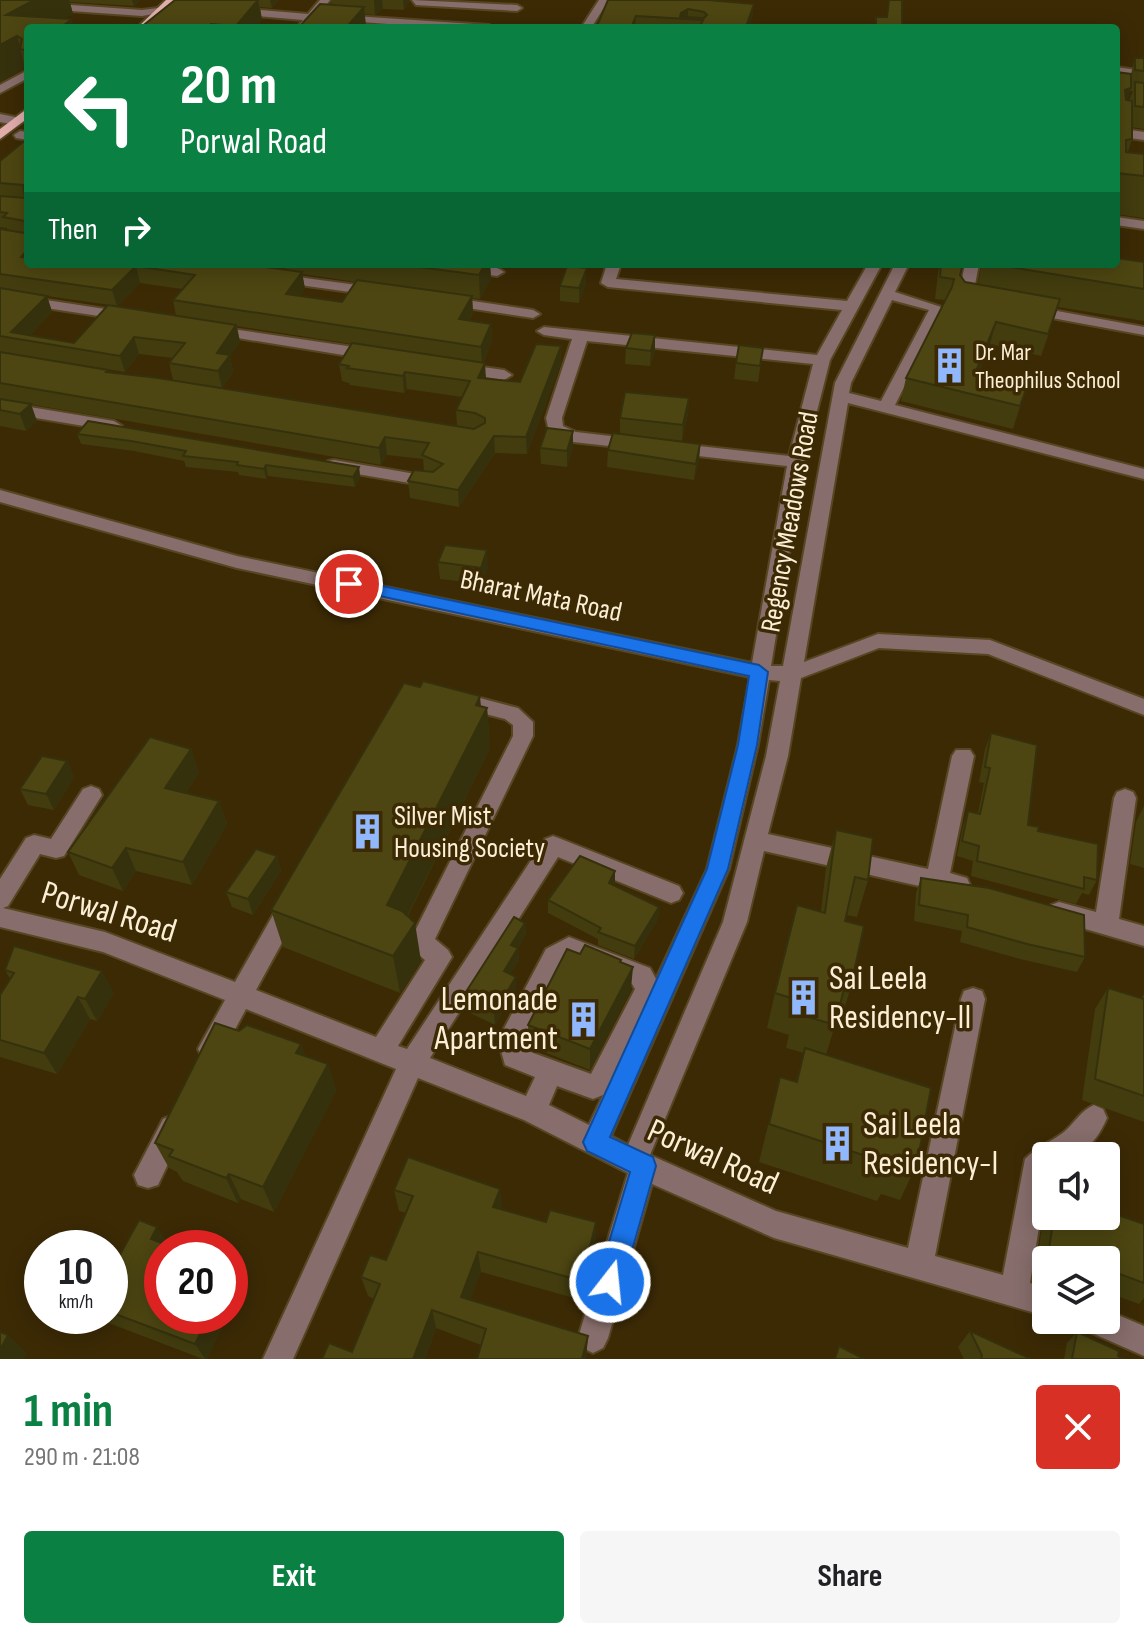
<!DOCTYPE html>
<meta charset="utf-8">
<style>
:root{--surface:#fff;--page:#f6f6f6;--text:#202124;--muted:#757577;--accent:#0b8043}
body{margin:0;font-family:"Sofia Sans Condensed",sans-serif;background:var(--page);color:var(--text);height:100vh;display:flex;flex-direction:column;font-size:30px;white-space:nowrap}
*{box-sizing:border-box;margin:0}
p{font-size:26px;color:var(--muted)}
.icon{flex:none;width:44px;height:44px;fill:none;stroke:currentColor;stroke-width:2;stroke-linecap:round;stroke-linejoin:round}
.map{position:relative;height:1359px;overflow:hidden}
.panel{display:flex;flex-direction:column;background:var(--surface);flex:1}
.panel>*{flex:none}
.top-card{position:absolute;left:24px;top:24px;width:1096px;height:244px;border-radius:8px;box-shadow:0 4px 20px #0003;background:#0b8043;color:#fff;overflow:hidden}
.controls{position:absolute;left:1032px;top:1142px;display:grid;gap:16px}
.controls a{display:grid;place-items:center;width:88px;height:88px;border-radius:8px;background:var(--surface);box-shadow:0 4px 20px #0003;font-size:40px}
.speed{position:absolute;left:24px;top:1230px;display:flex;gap:16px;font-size:40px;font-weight:700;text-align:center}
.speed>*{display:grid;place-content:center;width:104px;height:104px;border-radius:50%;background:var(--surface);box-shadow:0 4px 20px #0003;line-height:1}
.speed small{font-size:20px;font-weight:400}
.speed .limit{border:12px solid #d22;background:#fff;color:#111}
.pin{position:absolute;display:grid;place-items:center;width:68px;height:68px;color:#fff;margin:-34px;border:4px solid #fff;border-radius:50%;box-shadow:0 2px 8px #0007}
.me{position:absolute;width:88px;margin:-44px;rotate:16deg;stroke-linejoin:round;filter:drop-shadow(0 0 6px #0008)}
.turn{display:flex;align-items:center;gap:28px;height:168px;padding:0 24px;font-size:36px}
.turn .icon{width:104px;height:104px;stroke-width:2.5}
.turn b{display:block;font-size:56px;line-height:68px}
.then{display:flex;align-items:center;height:76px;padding:0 24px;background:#0003;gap:16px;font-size:30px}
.round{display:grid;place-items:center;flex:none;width:84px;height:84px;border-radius:8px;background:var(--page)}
.summary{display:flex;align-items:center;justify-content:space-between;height:136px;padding:0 24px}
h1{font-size:48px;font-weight:700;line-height:60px;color:var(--accent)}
.cta{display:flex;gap:16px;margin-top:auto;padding:16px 24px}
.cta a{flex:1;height:92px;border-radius:8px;background:var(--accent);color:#fff;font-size:32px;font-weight:700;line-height:92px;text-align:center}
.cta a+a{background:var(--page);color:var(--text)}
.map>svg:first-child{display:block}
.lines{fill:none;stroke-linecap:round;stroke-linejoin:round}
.minor-casing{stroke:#574622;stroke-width:4}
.major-casing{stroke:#574622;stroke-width:4}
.minor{fill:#876e6c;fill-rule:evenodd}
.major{fill:#e0adab;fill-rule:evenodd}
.wall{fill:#423c0f;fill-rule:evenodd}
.shaded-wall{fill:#36310d}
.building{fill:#4d4612;stroke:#36310d;stroke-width:2;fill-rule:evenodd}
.route{fill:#1a73e8;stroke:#114b97;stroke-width:2}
.labels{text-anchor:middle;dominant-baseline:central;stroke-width:7;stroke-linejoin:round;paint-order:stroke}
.far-poi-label{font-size:24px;fill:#fcefd6;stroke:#3c2a05;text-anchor:start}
.street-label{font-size:28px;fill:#fcefd6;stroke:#3c2a05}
.poi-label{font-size:28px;fill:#fcefd6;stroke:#3c2a05;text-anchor:start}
.near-street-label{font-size:34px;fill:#fcefd6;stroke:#3c2a05}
.near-poi-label{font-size:34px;fill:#fcefd6;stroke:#3c2a05;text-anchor:start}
</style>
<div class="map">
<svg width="1144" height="1359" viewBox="0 0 1144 1359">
<rect width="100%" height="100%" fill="#3c2a05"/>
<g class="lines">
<defs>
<g id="minor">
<path d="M0 0 142 10 183 5 188 8 142 16 0 6Z"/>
<path d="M320 0H330L308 28H297L303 20 235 14 230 11 235 8 308 14Z"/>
<path d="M412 0 517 5 522 8 517 11 416 5Z"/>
<path d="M599 0H609L591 28H581Z"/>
<path d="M339 15 489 25 494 28H441L335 20 334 18Z"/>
<path d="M1116 67 1144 71V77L1116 73Z"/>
<path d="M28 70V78L0 93V85Z"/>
<path d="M0 114 20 118 22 121 16 125 0 122Z"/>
<path d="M1116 128 1144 132V140L1116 136Z"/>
<path d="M20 131 28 132V140L16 138 14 135Z"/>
<path d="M1116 217 1144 221V229L1116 225Z"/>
<path d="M432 264C453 264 487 259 504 272L497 276 439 268Z"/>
<path d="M607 264H621L616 279 847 301 868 264H882L830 360 804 462 771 666H783L835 383 895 264H909L895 292 944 308 895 405 1144 469V479L848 403 804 662 878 634 990 640 1144 699V715L988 654 879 648 801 678 788 756 768 834 928 869 952 756 956 750H970L974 756 950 873 967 878 970 885 967 892 959 895 764 851 747 922 650 1155 776 1211 908 1248 961 999 964 991 973 988 982 991 985 999 935 1256 1003 1275 1025 1159C1037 1147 1051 1142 1064 1132 1075 1123 1080 1111 1094 1105L1103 1109 1107 1118C1093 1150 1079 1156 1046 1156V1184L1030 1283 1046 1288V1316L774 1238 652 1184 608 1338 603 1348 593 1353 583 1348 578 1338 628 1173 524 1120 418 1078 293 1359H263L396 1069 246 1009 220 1057 211 1061 202 1057 198 1049 225 1000 103 952 0 927V879L26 838 34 835 51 839 83 789 91 786 99 789 102 795 64 856 56 858 40 854 8 906 3 908 105 932 235 982 282 899 290 896 298 899 302 906 256 990 376 1037 425 960 413 950 409 943 513 736V725L505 719 450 705 447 700 450 695 457 692 518 708 533 722V736L435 939 448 950 452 957 398 1046 407 1049 545 839 553 836 561 839 679 886 683 893 679 900 671 903 558 857 430 1058 526 1096 535 1077 505 1065 498 1040 546 949 569 937 650 968 656 979 707 869 738 745 750 677 237 568 0 502V490L237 556 752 663 787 466 672 453 664 448 672 443 789 456 813 364 587 341 562 418 563 426 576 432 636 439 644 444 636 449 573 442 549 432 546 418 572 339 544 335 537 331 544 327 817 355 842 310 608 287 601 283ZM892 300 929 310 881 401 849 393 851 383ZM769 680 780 681 766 756 723 922 628 1145 611 1136 729 869 758 745ZM571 958 632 984 635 989 591 1074 525 1050 524 1041 562 963ZM557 1086 593 1099 603 1095 589 1125 549 1105Z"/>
<path d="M965 264H979L973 295 980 297V303L965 302 958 298Z"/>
<path d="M276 274 379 288 386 292 379 296 271 281V275Z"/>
<path d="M0 293 125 312 132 316 125 320 0 301Z"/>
<path d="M446 297 533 310 540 314 533 318 441 304V298Z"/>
<path d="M1030 306 1144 327V335L1025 313 1023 310Z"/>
<path d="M212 326 374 350 382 355 374 360 207 333V327Z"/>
<path d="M461 364 504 370 512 375 504 380 456 372 453 369Z"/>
<path d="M0 402 114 421 122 426 114 431 0 412Z"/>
<path d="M334 460 433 477 442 482 433 487 328 469 326 465 328 461Z"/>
<path d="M1125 789 1133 792 1136 798 1119 919 1144 926V946L1051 919 1047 912 1051 905 1059 902 1096 912 1114 798 1117 792Z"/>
<path d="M172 1115 181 1119 185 1128 158 1185 148 1188 138 1185 134 1175 163 1119Z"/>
<path d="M1106 1310 1144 1326V1356L1085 1330 1080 1320H1106Z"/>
</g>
<g id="major">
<path d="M166 0H177L148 28H137Z"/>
<path d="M28 108V118L0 139V129Z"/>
</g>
</defs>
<use href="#minor" class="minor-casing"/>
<use href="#major" class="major-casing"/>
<use href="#minor" class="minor"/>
<use href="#major" class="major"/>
</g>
<g class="wall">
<path d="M0 0H140L134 6 70 2 73 14 65 18 28 28V77L25 68 0 82Z"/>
<path d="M175 0H278L272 8 260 7 262 20 255 28H140Z"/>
<path d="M331 0H410L404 10 383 9 375 15 364 14 366 26 365 28H298L332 5Z"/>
<path d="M608 0 754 4 752 17 750 24 797 28H596Z"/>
<path d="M1135 58H1144V129L1132 127V139L1128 152 1144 154V218L1116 214V72L1131 74ZM1130 91H1133L1129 101 1127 100Z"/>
<path d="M28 138V264L286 270 285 264H490L491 279 480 299 472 298 473 313 469 321 491 324 492 341 483 363 486 378 520 382 561 363 527 454 495 453 459 507 410 498 408 481 424 471 423 459 387 455 381 465 23 403 37 421 26 431 0 426V229L7 230V228L0 227V161ZM302 274 356 282 342 302 299 296 305 289ZM140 283 182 289 173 300 176 316 74 343 30 335 52 312 47 296 117 306ZM237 326 352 344 339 364 342 381 349 383 350 385 404 393 407 389 462 397 456 410 457 426 222 388 233 372 230 356 240 342ZM0 352 125 372 139 354 173 358 169 363 173 380 109 373 108 370Z"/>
<path d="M1144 262V321L1058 307 1041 356 990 344 979 372 1028 384 1013 429 901 401 906 378 945 300 935 299 939 264H963L960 275 965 282 978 284 981 264H1116Z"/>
<path d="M586 283 579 303 560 301V286Z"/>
<path d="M626 348 655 351 650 366 625 364Z"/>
<path d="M763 348 758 382 734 379 736 363Z"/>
<path d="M689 398 688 414 682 441 620 434V418Z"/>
<path d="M573 431V447L567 467 541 464 540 448Z"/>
<path d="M77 434 359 467 360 477 355 487 268 476 266 479 239 475 238 472 186 467 184 461 134 451 81 444Z"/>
<path d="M700 444 699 460 694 480 607 467 608 450Z"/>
<path d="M438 562 488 567 482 584 440 579Z"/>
<path d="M481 706 487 708 490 748 408 916 421 961 400 993 283 947 271 910Z"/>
<path d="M991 733 1028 825 1038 831 1097 880 1089 895 1082 893 1076 904 971 876 973 861 957 856 963 826 968 811 978 813 984 783 979 782 985 749Z"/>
<path d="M191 749 199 773 186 793 219 801 227 824 192 885 136 871 123 891 79 875 68 852Z"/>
<path d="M67 761 74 777 54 810 28 805 20 789Z"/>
<path d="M1144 806V868L1130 864 1136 822Z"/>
<path d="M836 830 868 880 857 917 846 915 845 921 850 990 839 1026 835 1025 826 1055 917 1164 900 1200 881 1194 877 1201 759 1162 780 1077 796 1082 804 1053 786 1048 789 1035 767 1028 775 993 821 911 826 868Z"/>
<path d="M277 856 281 871 253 915 232 907 226 892Z"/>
<path d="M615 871 614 885 659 907 658 919 634 959 598 945V939L548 913V900Z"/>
<path d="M921 878 1085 957 1077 972 1020 959 960 942 962 931 914 921 916 893Z"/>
<path d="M525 923 526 935 518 948 519 960 510 974 516 977V989L495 1025 464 1010 462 998Z"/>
<path d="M580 954 621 963 631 989 590 1070 529 1046 528 1025Z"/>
<path d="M5 970 114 993 97 1021 90 1019 57 1074 0 1057V995L10 979Z"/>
<path d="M1108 988 1141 998 1144 994V1122L1082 1100 1095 1009Z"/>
<path d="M239 1031 301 1044 305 1056 328 1064 336 1091 274 1212 241 1199 238 1203 183 1181 177 1172 169 1168 155 1143Z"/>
<path d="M394 1190 503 1210 546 1222H596V1243L581 1300 481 1272 470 1300 588 1336 586 1359H477L481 1345 436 1328 425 1359H322L352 1352 374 1299 368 1296 361 1277 386 1260 406 1213 399 1211Z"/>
<path d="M1046 1211V1216H1106L1144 1224V1298L1139 1304 1106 1292V1260H1046V1270L1036 1267 1044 1213Z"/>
<path d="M169 1245 227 1316 207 1359H203L106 1322 101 1316H110V1273Z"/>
<path d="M970 1331 1031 1359H964L958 1347Z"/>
<path d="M1077 1332 1118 1356 1124 1359H1064L1067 1343Z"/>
</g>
<g class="shaded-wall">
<path d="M34 0H69L73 14 47 28 22 39 17 36 25 68 0 82V45L6 15Z"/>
<path d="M132 0H140L134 6Z"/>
<path d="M258 0 262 20 255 28H236V26Z"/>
<path d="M270 0H278L272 8Z"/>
<path d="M374 0H382L383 9 375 15Z"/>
<path d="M403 0H410L404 10Z"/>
<path d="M754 4 752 17 749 28 747 24Z"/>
<path d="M364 7 366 26 365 28H346Z"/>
<path d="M688 9V19H680L681 13Z"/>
<path d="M636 16 635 28H631Z"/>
<path d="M72 19 74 28H60Z"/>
<path d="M1131 88 1120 125 1125 90Z"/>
<path d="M28 249V264L21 257Z"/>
<path d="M485 264H490L491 279 480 299 479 275Z"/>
<path d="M136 266 140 283 117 306 112 290Z"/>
<path d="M587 268 586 283 579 303V288Z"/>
<path d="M302 272 305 289 288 311 286 294Z"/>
<path d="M47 296 52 312 25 340 11 332Z"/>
<path d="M472 296 473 313 460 336 459 319Z"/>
<path d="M996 322 990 344 970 394 976 371Z"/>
<path d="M491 324 492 341 482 364 481 347Z"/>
<path d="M236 325 240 342 230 356 233 372 222 388 218 371 217 353Z"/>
<path d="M655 335V351L650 366 651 351Z"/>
<path d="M134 337 139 354 125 372 120 356Z"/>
<path d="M561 346V363L527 454 526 437Z"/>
<path d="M485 363 486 380 478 378Z"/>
<path d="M405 372 407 389 404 393 403 376Z"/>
<path d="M1028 384 1021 406 1013 429 1020 406Z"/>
<path d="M689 398 688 414 682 441 683 425Z"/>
<path d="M31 404 37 421 26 431 20 414Z"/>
<path d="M573 431V447L567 467V451Z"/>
<path d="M494 436 495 453 459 507 458 490Z"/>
<path d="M385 437 387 455 381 465 379 448Z"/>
<path d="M700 444 699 460 694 480 696 464Z"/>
<path d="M266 465 268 476 266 479 264 469Z"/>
<path d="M359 467 360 477 355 487 353 477Z"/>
<path d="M487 550 488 567 482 584 481 568Z"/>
<path d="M480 696 482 718 487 708 490 748 394 943 387 905Z"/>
<path d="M191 749 199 773 174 812 165 788Z"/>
<path d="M67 761 74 777 54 810 46 794Z"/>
<path d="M219 801 227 824 192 885 183 862Z"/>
<path d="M126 848 136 871 123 891 112 868Z"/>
<path d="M277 856 281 871 253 915 248 899Z"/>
<path d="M615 871V884L608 895 609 883Z"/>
<path d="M659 907 658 919 634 959 635 946Z"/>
<path d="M415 923 421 961 400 993 393 956Z"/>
<path d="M525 923 526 935 512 958 511 945Z"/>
<path d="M518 948 519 960 505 984 504 971Z"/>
<path d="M633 967 631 989 590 1070V1049Z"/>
<path d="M102 971 114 993 97 1021 85 999Z"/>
<path d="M516 977V989L495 1025 494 1013Z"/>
<path d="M78 997 90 1019 57 1074 44 1053Z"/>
<path d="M301 1044 310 1071 296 1053Z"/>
<path d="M328 1064 336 1091 274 1212 263 1187Z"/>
<path d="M229 1174 241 1199 238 1203 226 1178Z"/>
<path d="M500 1189 503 1210 493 1207Z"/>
<path d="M596 1222V1243L581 1300 582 1281Z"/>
<path d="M157 1227 169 1245 151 1239Z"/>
<path d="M478 1252 481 1272 464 1316 461 1297Z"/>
<path d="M239 1255 248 1272 230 1310V1273Z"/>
<path d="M432 1310 436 1328 425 1359H413Z"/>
<path d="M209 1316H227L207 1359H205L195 1344Z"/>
<path d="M8 1335 27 1353 24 1359H0V1350Z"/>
<path d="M588 1336 586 1359H582Z"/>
</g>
<g class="building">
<path d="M0 0H34L6 15 72 19 60 28H28V51L20 49 22 39 17 36 0 45Z"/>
<path d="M175 0H258L236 26 211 24V28H140Z"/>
<path d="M608 0H708L754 4 747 24 797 28H699L703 20 636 16 631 28H596ZM688 9 704 12 707 15 704 18 680 17 681 13Z"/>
<path d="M889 0H902V28H876V17H887Z"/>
<path d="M320 4 364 7 346 28H298Z"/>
<path d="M1135 58H1144V71L1135 70Z"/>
<path d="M1116 72 1131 74V88L1125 90 1126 100 1132 101V139L1126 140V152L1144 154V176L1116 173Z"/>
<path d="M1135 82 1144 83V107L1135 106Z"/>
<path d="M28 138V249L21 257 28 258V264H242L302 272 286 294 342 302 357 280 472 296 459 319 491 324 481 347 173 300 195 275 136 266 112 290 0 274V229L25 233V221L3 217 7 213 0 212V196L25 198 23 185 0 183V161Z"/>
<path d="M1116 258 1144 262V289L992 264H1116Z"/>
<path d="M396 264H485L479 275Z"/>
<path d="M941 264H963L960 275 965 282 1060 299 1048 334 996 322 976 371 1028 384 1020 406 906 378 952 287 954 279 940 277Z"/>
<path d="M567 266 587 268 579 288 560 286Z"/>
<path d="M0 288 47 296 11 332 74 343 108 305 236 325 217 353 230 355 218 371 169 363 185 343 134 337 120 356 0 336Z"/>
<path d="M632 333 655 335 651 351 626 348Z"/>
<path d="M352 343 485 363 478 378 520 382 536 344 561 346 526 437 494 436 458 490 408 481 414 470 433 472 443 464 422 455 429 443 385 437 379 448 0 383V352L108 370 106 372 158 378 474 429 485 423V418L475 413 456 410 470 381 405 372 403 376 347 368 349 366 339 364Z"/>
<path d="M739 345 763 348 760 366 736 363Z"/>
<path d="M625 392 689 398 683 425 620 418Z"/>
<path d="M0 399 31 404 20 414 0 410Z"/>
<path d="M88 421 359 467 353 477 266 465 264 469 237 465 238 462 183 456 186 451 131 441 77 434Z"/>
<path d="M547 428 573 431 567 451 540 448Z"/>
<path d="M613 433 700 444 696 464 608 450Z"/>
<path d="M445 545 487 550 481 568 438 562Z"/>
<path d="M423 681 480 696 476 705 487 708 387 905 402 911 415 923 393 956 271 910 404 683 420 687Z"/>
<path d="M991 733 1037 745 1028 825 1039 827 1038 831 1098 844 1097 880 1084 877V889L977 861 979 846 962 841 968 811 980 814 990 768 985 767Z"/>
<path d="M150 737 191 749 165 788 219 801 183 862 126 848 112 868 68 852Z"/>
<path d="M42 756 67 761 46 794 20 789Z"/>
<path d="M836 830 873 838 868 880 855 877 845 921 864 926 850 990 844 989 835 1025 795 1013 798 1000 775 993 797 905 825 913Z"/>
<path d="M256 849 277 856 248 899 226 892Z"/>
<path d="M580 856 615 871 609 883 659 907 635 946 598 932 601 928 548 900Z"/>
<path d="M921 878 989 888 1084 915 1085 957 1027 944 967 927 968 915 919 905Z"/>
<path d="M514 917 525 923 511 945 518 948 504 971 516 977 494 1013 462 998Z"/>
<path d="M585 945 621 960 620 962 633 967 590 1049 528 1025 567 949 580 954Z"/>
<path d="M14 946 102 971 85 999 78 997 44 1053 0 1040V995L14 973 5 970Z"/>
<path d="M1108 988 1144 999V1096L1095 1079Z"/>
<path d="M215 1023 239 1031 247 1025 301 1044 296 1053 328 1064 263 1187 229 1174 226 1178 169 1156 173 1150 155 1143Z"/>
<path d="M805 1048 931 1088 917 1164 895 1157 893 1165 769 1124 780 1077 797 1082Z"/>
<path d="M408 1157 500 1189 493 1207 546 1222 550 1210 596 1222 582 1281 478 1252 461 1297 588 1336 582 1359H477L486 1329 432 1310 413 1359H322L329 1343 352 1352 380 1284 361 1277 370 1255 386 1260 413 1196 394 1190Z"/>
<path d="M1106 1211 1144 1224V1283L1106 1269V1260H1080L1049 1249 1054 1216H1106Z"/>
<path d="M139 1220 157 1227 151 1239 175 1248H162V1316H209L195 1344 110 1312V1273Z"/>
<path d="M230 1252 239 1255 230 1273Z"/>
<path d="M970 1331 1031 1359H981L982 1355Z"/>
<path d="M0 1332 8 1335 0 1350Z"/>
<path d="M1077 1332 1119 1351 1118 1356 1124 1359H1072Z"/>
<path d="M839 1346 864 1359H835Z"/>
</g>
<path class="route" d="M349 579 759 665 768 672 757 745 728 869 610 1137 653 1157 656 1166 623 1282 619 1291 610 1295 601 1291 597 1282 630 1172 587 1151 583 1142 707 869 738 745 749 676 343 588 340 584 343 580Z"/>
<defs>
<symbol id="building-bare" viewBox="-9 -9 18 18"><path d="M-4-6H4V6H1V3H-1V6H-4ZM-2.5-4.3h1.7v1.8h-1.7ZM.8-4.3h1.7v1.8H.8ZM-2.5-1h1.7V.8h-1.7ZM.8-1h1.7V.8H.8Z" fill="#91b8fd" stroke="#3c2a05" stroke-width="2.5" paint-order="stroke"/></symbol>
</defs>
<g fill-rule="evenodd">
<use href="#building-bare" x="924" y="340" width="51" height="51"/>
<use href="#building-bare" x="342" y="806" width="51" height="51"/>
<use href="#building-bare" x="778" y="972" width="51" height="51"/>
<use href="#building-bare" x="558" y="994" width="51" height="51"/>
<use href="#building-bare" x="812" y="1118" width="51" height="51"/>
</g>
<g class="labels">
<g class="far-poi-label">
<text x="975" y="352">Dr. Mar<tspan x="975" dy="28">Theophilus School</tspan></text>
</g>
<g class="street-label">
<text transform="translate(790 522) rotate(-80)">Regency Meadows Road</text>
<text transform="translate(541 596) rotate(12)">Bharat Mata Road</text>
</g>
<g class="poi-label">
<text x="394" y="816">Silver Mist<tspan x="394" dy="32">Housing Society</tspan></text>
</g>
<g class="near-street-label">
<text transform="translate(109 912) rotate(17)">Porwal Road</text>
<text transform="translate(713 1157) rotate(24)">Porwal Road</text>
</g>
<g class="near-poi-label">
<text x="829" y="978">Sai Leela<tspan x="829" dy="39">Residency-II</tspan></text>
<text x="558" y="999" text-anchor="end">Lemonade<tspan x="558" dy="39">Apartment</tspan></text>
<text x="863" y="1124">Sai Leela<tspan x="863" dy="39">Residency-I</tspan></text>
</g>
</g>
</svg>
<div class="controls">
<a><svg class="icon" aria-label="sound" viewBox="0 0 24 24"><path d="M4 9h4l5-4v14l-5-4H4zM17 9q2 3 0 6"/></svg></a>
<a><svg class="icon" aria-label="layers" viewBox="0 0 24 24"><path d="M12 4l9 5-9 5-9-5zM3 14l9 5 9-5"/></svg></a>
</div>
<div class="speed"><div>10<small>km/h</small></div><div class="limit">20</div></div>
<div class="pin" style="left:349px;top:584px;background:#d93025"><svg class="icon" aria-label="arrive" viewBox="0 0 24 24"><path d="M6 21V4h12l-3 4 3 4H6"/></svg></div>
<svg class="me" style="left:610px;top:1282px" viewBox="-20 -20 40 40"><circle r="17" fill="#1a73e8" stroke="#fff" stroke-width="3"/><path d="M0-11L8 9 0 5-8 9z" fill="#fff"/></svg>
<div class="top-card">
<div class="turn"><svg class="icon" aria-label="left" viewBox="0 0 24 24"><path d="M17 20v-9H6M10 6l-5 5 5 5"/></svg><div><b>20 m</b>Porwal Road</div></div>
<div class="then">Then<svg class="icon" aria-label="right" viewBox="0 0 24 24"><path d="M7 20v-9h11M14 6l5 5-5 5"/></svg></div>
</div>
</div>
<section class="panel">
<div class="summary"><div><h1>1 min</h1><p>290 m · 21:08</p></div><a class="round" style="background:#d93025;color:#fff"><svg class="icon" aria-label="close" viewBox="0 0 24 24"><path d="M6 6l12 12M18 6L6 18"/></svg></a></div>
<div class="cta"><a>Exit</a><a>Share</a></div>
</section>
